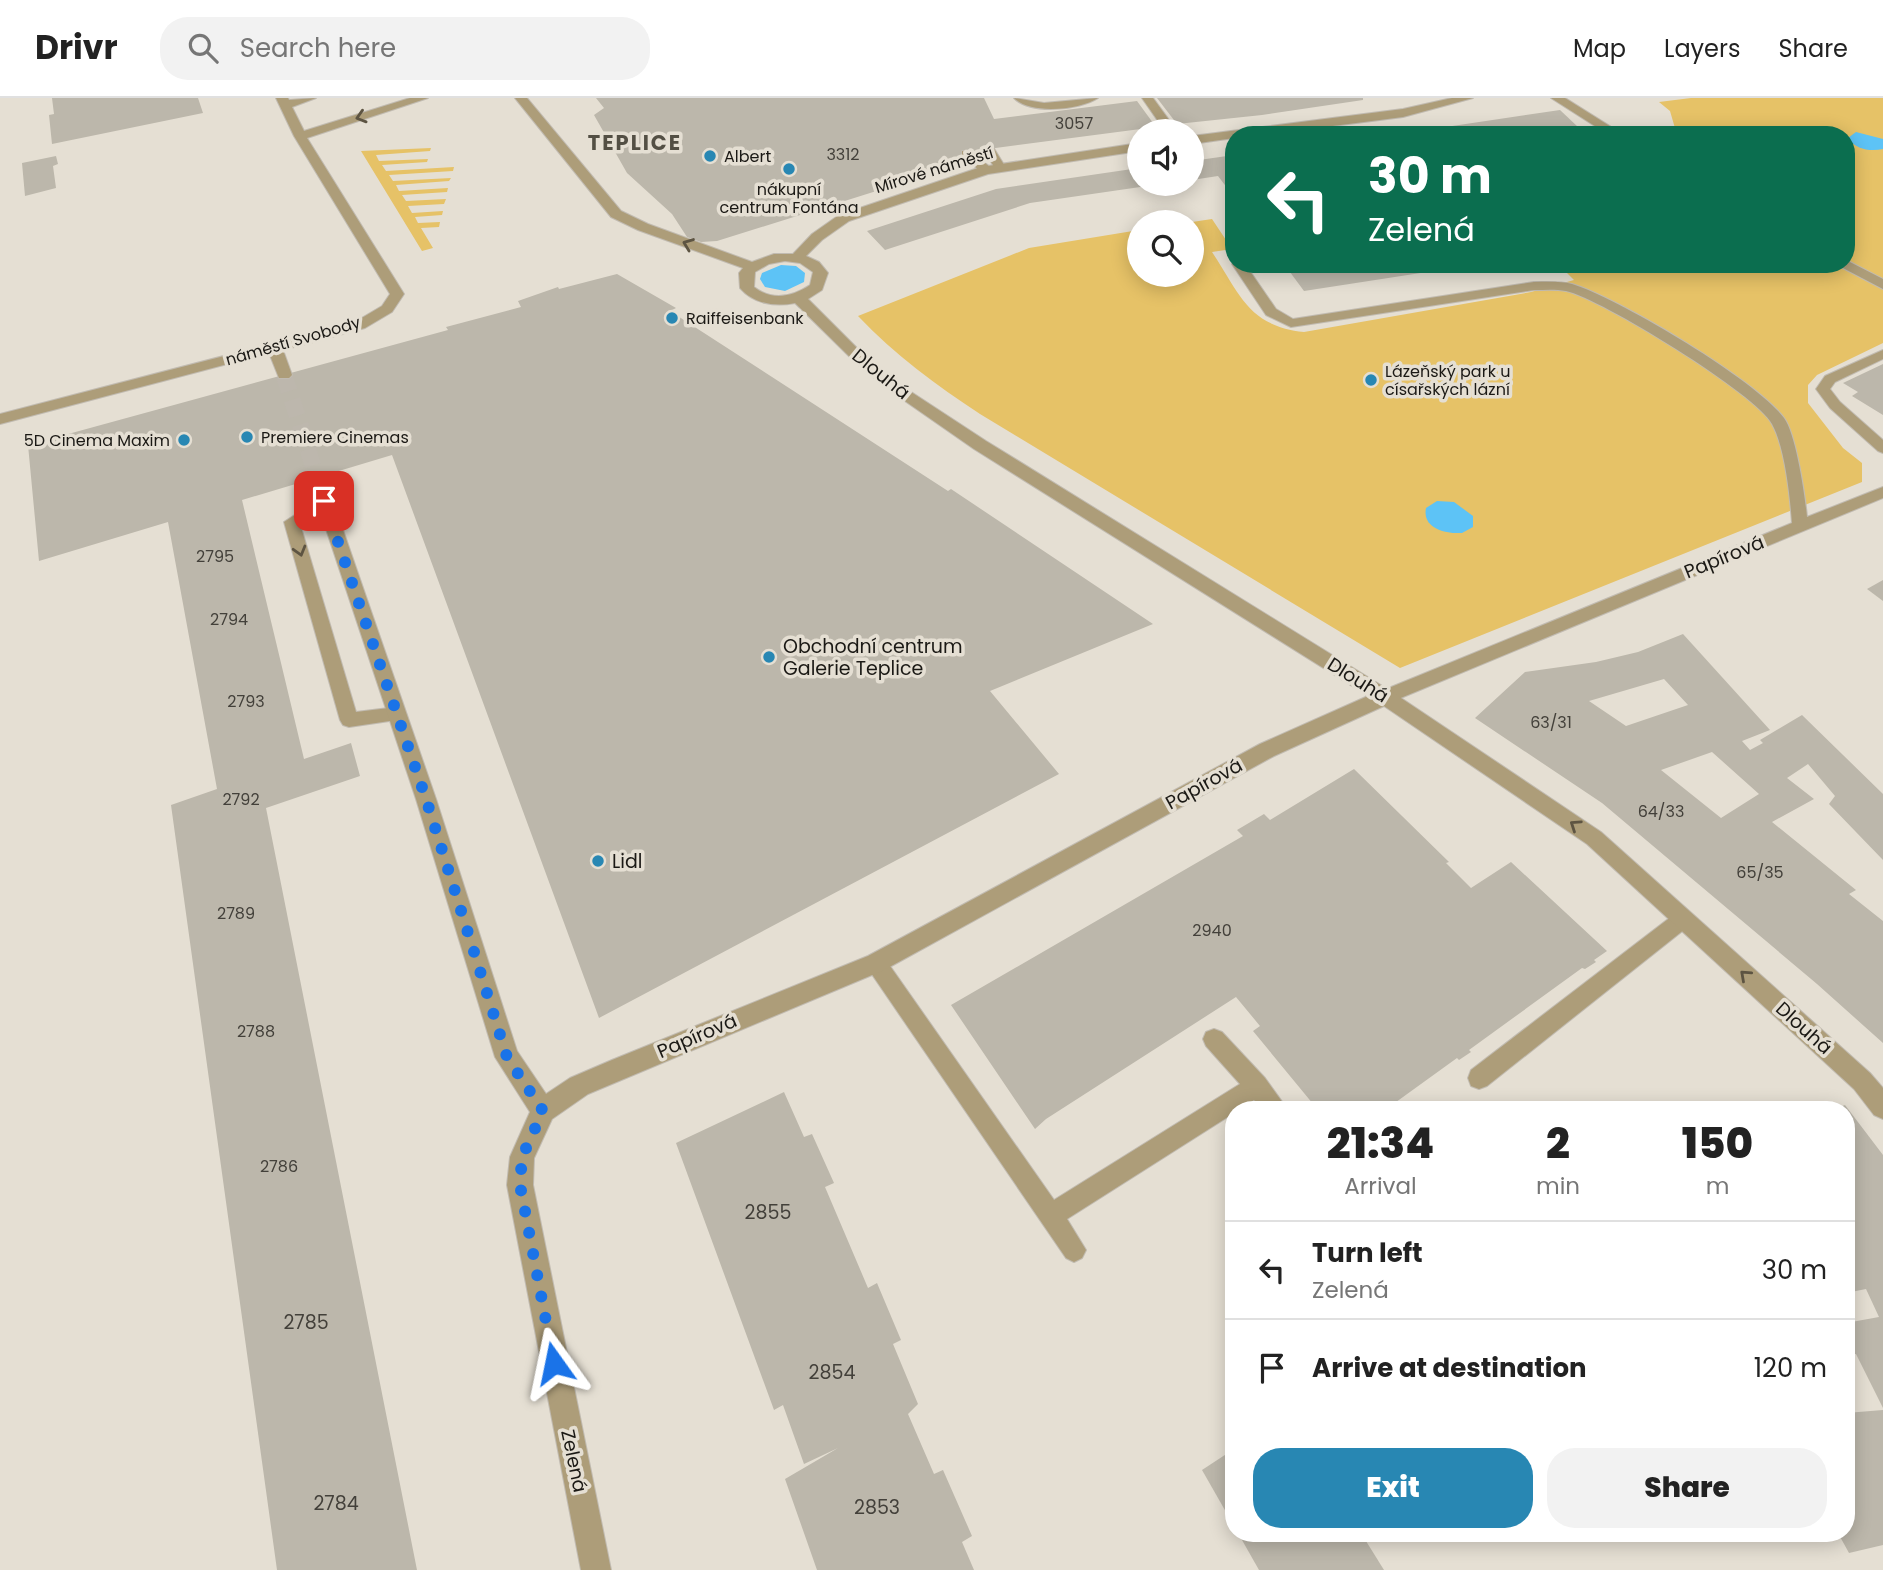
<!DOCTYPE html>
<meta charset="utf-8">
<style>
:root{--surface:#fff;--page:#f2f2f2;--text:#222;--muted:#767676;--line:#e0e0e0;--accent:#2887b3}
body{margin:0;font-family:Poppins,sans-serif;background:var(--page);color:var(--text);height:100vh;display:flex;flex-direction:column;font-size:26px;white-space:nowrap}
*{box-sizing:border-box;margin:0}
p{font-size:23px;color:var(--muted)}
.icon{flex:none;width:38px;height:38px;fill:none;stroke:currentColor;stroke-width:2;stroke-linecap:round;stroke-linejoin:round}
.map{position:relative;flex:1;overflow:hidden}
.side{position:absolute;left:1225px;top:1003px;width:630px;height:441px;display:flex;flex-direction:column;background:var(--surface);border-radius:28px;box-shadow:0 4px 18px #0003}
.side>*{flex:none}
.top-card{position:absolute;left:1225px;top:28px;width:630px;height:147px;border-radius:28px;box-shadow:0 4px 18px #0003;background:#0b6e4f;color:#fff;overflow:hidden}
.fabs{position:absolute;left:1127px;top:21px;display:grid;gap:14px}
.fabs a{display:grid;place-items:center;width:77px;height:77px;border-radius:50%;background:var(--surface);box-shadow:0 4px 18px #0003;font-size:35px}
.pin{position:absolute;display:grid;place-items:center;width:60px;height:60px;color:#fff;margin:-30px;border-radius:14px;box-shadow:0 4px 10px #0006}
.me{position:absolute;width:77px;margin:-38px;rotate:348deg;stroke-linejoin:round;filter:drop-shadow(0 0 5px #0008)}
.turn{display:flex;align-items:center;gap:24px;height:147px;padding:0 28px;font-size:32px}
.turn .icon{width:91px;height:91px;stroke-width:2.5}
.turn b{display:block;font-size:49px;line-height:60px}
.eta{display:flex;justify-content:space-evenly;align-items:center;height:119px;text-align:center}
.eta b{font-size:42px;font-weight:800;line-height:49px}
.action{display:flex;gap:14px;margin-top:auto;padding:14px 28px}
.action a{flex:1;height:80px;border-radius:28px;background:var(--accent);color:#fff;font-size:28px;font-weight:800;line-height:80px;text-align:center}
.action a+a{background:var(--page);color:var(--text)}
ul{padding:0;list-style:none}
li{display:flex;align-items:center;gap:21px;height:98px;padding:0 28px;border-top:2px solid var(--line)}
li div{flex:1}
li b{display:block;font-size:26px}
li em{font-style:normal}
header{display:flex;align-items:center;gap:42px;box-sizing:border-box;height:98px;padding:0 35px;background:var(--surface);border-bottom:2px solid var(--line)}
header strong{font-size:33px}
nav{display:flex;gap:38px;margin-inline-start:auto;font-size:24px}
.search{width:490px;height:63px;background:var(--page);display:flex;align-items:center;gap:18px;box-sizing:border-box;padding:0 24px;border-radius:28px;color:var(--muted);font-size:26px}
.map>svg:first-child{display:block}
.green{fill:#e6c267}
.water{fill:#5dc3f6}
.building{fill:#bcb7ab;fill-rule:evenodd}
.lines{fill:none;stroke-linecap:round;stroke-linejoin:round}
.street-tunnel{stroke:#bdb7ad;stroke-width:17;stroke-dasharray:17 9;stroke-linecap:butt}
.lane-casing{stroke:#c1bbb1;stroke-width:2}
.street-casing{stroke:#c1bbb1;stroke-width:2}
.lane{fill:#ad9d79;fill-rule:evenodd}
.street{fill:#ad9d79;fill-rule:evenodd}
.oneway{stroke:#5d5442}
.route{stroke:#1a73e8;stroke-width:12;stroke-dasharray:0 21.6}
.poi-dot{fill:#2887b3;stroke:#e5dfd3;stroke-width:2.5}
.labels{text-anchor:middle;dominant-baseline:central;stroke-width:7;stroke-linejoin:round;paint-order:stroke}
.number-label{font-size:16px;fill:#43403a}
.far-poi-label{font-size:16px;fill:#1b1915;stroke:#e5dfd3;text-anchor:start}
.far-street-label{font-size:16px;fill:#1b1915;stroke:#e5dfd3}
.street-label{font-size:19px;fill:#1b1915;stroke:#e5dfd3}
.poi-label{font-size:19px;fill:#1b1915;stroke:#e5dfd3;text-anchor:start}
.near-number-label{font-size:19px;fill:#43403a}
.far-district-label{font-size:21px;font-weight:bold;letter-spacing:2px;fill:#534f44;stroke:#e5dfd3}
</style>
<header>
<strong>Drivr</strong>
<div class="search"><svg class="icon" aria-label="search" viewBox="0 0 24 24"><circle cx="10" cy="10" r="6"/><path d="M15 15l6 6"/></svg>Search here</div>
<nav><a>Map</a><a>Layers</a><a>Share</a></nav>
</header>
<div class="map">
<svg width="1883" height="1472" viewBox="0 0 1883 1472">
<rect width="100%" height="100%" fill="#e5dfd3"/>
<g class="green">
<path d="M1691 0H1883V245L1817 277 1808 287V305L1843 350 1862 365V384L1400 570 980 316C936 287 895 257 858 218L1029 150 1139 132V177H1192V124L1212 121 1232 151 1212 154C1240 196 1248 228 1304 234L1531 194 1574 182 1558 166H1846V37H1677L1670 13 1659 4Z"/>
<path d="M431 50 430 53 376 57 379 63 428 61 427 64 382 67 386 73 454 69 453 73 389 77 393 83 451 80 449 83 396 87 399 93 448 90 447 94 402 97 406 103 446 101 444 106 408 108 412 115 443 113 442 117 415 119 418 125 440 124 439 129 421 130 433 150 422 153 361 53Z"/>
</g>
<g class="water">
<path d="M1856 34 1883 41V51C1870 54 1855 51 1848 40Z"/>
<path d="M781 167 796 168 805 175 804 184 785 193 765 189 760 181 762 175Z"/>
<path d="M1437 403 1454 404 1473 418V429L1462 435C1445 436 1422 430 1426 410Z"/>
</g>
<g class="building">
<path d="M52 0H198L203 15 52 46 49 17 54 16Z"/>
<path d="M596 0H984L994 21 1137 3 1156 29 973 53 966 55 967 67 905 84 717 143 701 144 687 139 672 116 627 75 594 17 604 10Z"/>
<path d="M1157 0H1363V2L1262 17 1177 26Z"/>
<path d="M1560 12 1578 29 1520 37H1392Z"/>
<path d="M1234 57V99L1218 78 1192 82V63Z"/>
<path d="M56 58 58 66 53 68 56 90 25 98 22 65Z"/>
<path d="M1139 70V86L1154 87 1030 105 885 152 867 133 996 91Z"/>
<path d="M1284 166H1466V168L1304 193Z"/>
<path d="M617 176 676 210 670 213 948 393 951 391 1153 526 990 593 1059 676 599 920 392 357 242 402 304 661 351 645 360 678 266 710 417 1472H277L171 707 217 691 168 424 39 463 28 347 448 232 446 229 521 209 518 203 558 189 559 191Z"/>
<path d="M1883 266V317L1852 298 1858 294 1843 285Z"/>
<path d="M1883 482V503L1867 491Z"/>
<path d="M1683 536 1770 632 1742 643 1750 652 1763 645 1760 642 1802 617 1883 696V762L1829 706 1835 698 1808 666 1787 680 1814 701 1772 724 1856 792 1849 796 1883 823V945L1817 886 1602 705 1475 620 1525 574 1596 564 1638 554ZM1664 581 1688 607 1626 628 1589 603ZM1712 654 1759 696 1721 720 1661 672Z"/>
<path d="M1354 671 1449 764 1446 765 1471 790 1511 764 1607 853 1594 862 1596 864 1585 871 1582 870 1469 952 1471 954 1459 962 1457 960 1385 1012H1318L1253 933 1260 928 1236 899 1046 1021 1035 1031 951 907 1243 738 1237 732 1264 716 1270 722Z"/>
<path d="M784 994 804 1039 812 1036 834 1085 825 1089 868 1190 877 1185 901 1242 893 1246 918 1306 908 1316 934 1376 943 1372 972 1438 962 1444 974 1472H817L785 1381 838 1350 804 1366 783 1307 774 1312 676 1045Z"/>
<path d="M1845 1007 1883 1057V1310L1856 1256 1846 1257V1225L1879 1219 1866 1191 1846 1195V1012L1835 1011Z"/>
<path d="M1883 1312V1447L1849 1455 1838 1435H1846V1315Z"/>
<path d="M1234 1351V1428L1202 1372Z"/>
<path d="M1238 1435H1361L1384 1472H1259Z"/>
</g>
<g class="lines">
<path class="street-tunnel" d="M284 277 317 380"/>
<defs>
<g id="lane">
<path d="M1014 0 1044 5 1098 0C1080 12 1030 17 1014 0Z"/>
<path d="M1142 0H1153L1177 33H1165Z"/>
<path d="M985 49H993L1006 70 1004 72H996L983 51Z"/>
<path d="M962 53H970L990 69V75H982L962 57Z"/>
<path d="M1234 163V166H1245L1276 211 1293 221 1534 184C1546 184 1560 183 1572 186 1618 200 1756 282 1784 320 1796 336 1805 398 1807 419L1883 389V400L1391 604H1379L1376 599 1379 594 1792 425C1790 399 1785 349 1772 326 1758 297 1600 200 1566 193 1556 191 1544 192 1534 192L1291 229 1266 217 1232 166Z"/>
<path d="M1883 252V261L1835 284 1830 291 1840 304 1883 342V355L1878 353 1830 310 1816 291 1825 278Z"/>
<path d="M324 398 329 399 332 403 329 407 300 426 356 614 397 609 403 611 406 616 403 621 349 629 343 627 340 622 284 424Z"/>
<path d="M1683 812 1690 815 1693 821 1690 827 1487 988 1479 991 1471 988 1468 980 1471 972 1676 815Z"/>
<path d="M876 856 883 858 1054 1102 1240 986 1206 948 1203 941 1206 934 1214 931 1222 934 1265 980 1288 1012H1262L1254 1002 1240 1012H1234V1015L1067 1121 1086 1152 1082 1160 1074 1164 1066 1160 869 872 866 865 869 858Z"/>
</g>
<g id="street">
<path d="M276 0H288L289 2 316 0 292 9 304 33 410 0H428L307 40 404 196 392 214 365 230 283 252 292 277 289 280H279L269 255 0 326V316L355 224 382 208 390 196 294 38Z"/>
<path d="M515 0H527L621 113 648 126 752 164 774 156H793L812 136 839 117 981 69 1139 45V53L988 76 849 123 822 142 806 158 819 164 828 175 822 192 808 201 866 259 902 288 986 343 1392 594 1601 734 1870 975 1883 990V1021L1874 1017 1854 991 1587 746 1384 608 1274 658 884 872 588 996 552 1021 534 1060 533 1087 611 1472H581L507 1087 510 1059 530 1014 495 959 416 701 309 380 311 376H323L325 380 436 701 517 953 546 996 570 980 612 962 868 858 1260 646 1368 598 974 351 892 294 856 265 795 205C775 209 754 206 740 190L739 175 743 170 638 132 611 119ZM785 163 800 165 813 174 810 187C792 199 772 203 754 189L755 174 769 166Z"/>
<path d="M1452 0H1473L1403 19 1262 37H1234V40L1192 46V38L1403 11Z"/>
<path d="M1551 0H1565L1624 37H1609Z"/>
<path d="M1846 162 1883 181V191L1841 169 1839 166H1846Z"/>
</g>
</defs>
<use href="#lane" class="lane-casing"/>
<use href="#street" class="street-casing"/>
<use href="#lane" class="lane"/>
<use href="#street" class="street"/>
</g>
<defs><path id="oneway-chevron" d="M-2-3.5L2.5 0L-2 3.5" fill="none" stroke-width="1.6" stroke-linecap="round" stroke-linejoin="round" transform="scale(1.75)"/></defs>
<g class="oneway">
<use href="#oneway-chevron" transform="translate(361 19) rotate(163)"/>
<use href="#oneway-chevron" transform="translate(688 146) rotate(-159)"/>
<use href="#oneway-chevron" transform="translate(300 453) rotate(74)"/>
<use href="#oneway-chevron" transform="translate(1575 727) rotate(-146)"/>
<use href="#oneway-chevron" transform="translate(1745 877) rotate(-138)"/>
</g>
<g class="lines">
<path class="route" d="M324 403 426 701 507 959 543 1013 522 1059 520 1087 554 1265"/>
</g>
<g class="poi-dot">
<circle cx="710" cy="58" r="7"/>
<circle cx="789" cy="71" r="7"/>
<circle cx="672" cy="220" r="7"/>
<circle cx="1371" cy="282" r="7"/>
<circle cx="247" cy="339" r="7"/>
<circle cx="184" cy="342" r="7"/>
<circle cx="769" cy="559" r="7"/>
<circle cx="598" cy="763" r="7"/>
</g>
<g class="labels">
<g class="number-label">
<text x="1074" y="25">3057</text>
<text x="843" y="56">3312</text>
<text x="215" y="458">2795</text>
<text x="229" y="521">2794</text>
<text x="246" y="603">2793</text>
<text x="1551" y="624">63/31</text>
<text x="241" y="701">2792</text>
<text x="1661" y="713">64/33</text>
<text x="1760" y="774">65/35</text>
<text x="236" y="815">2789</text>
<text x="1212" y="832">2940</text>
<text x="256" y="933">2788</text>
<text x="279" y="1068">2786</text>
</g>
<g class="far-poi-label">
<text x="724" y="58">Albert</text>
<text x="789" y="91" text-anchor="middle">nákupní<tspan x="789" dy="18">centrum Fontána</tspan></text>
<text x="686" y="220">Raiffeisenbank</text>
<text x="1385" y="273">Lázeňský park u<tspan x="1385" dy="18">císařských lázní</tspan></text>
<text x="261" y="339">Premiere Cinemas</text>
<text x="170" y="342" text-anchor="end">5D Cinema Maxim</text>
</g>
<g class="far-street-label">
<text transform="translate(934 72) rotate(-17)">Mírové náměstí</text>
<text transform="translate(293 243) rotate(-16)">náměstí Svobody</text>
</g>
<g class="street-label">
<text transform="translate(881 276) rotate(39)">Dlouhá</text>
<text transform="translate(1724 459) rotate(-22)">Papírová</text>
<text transform="translate(1358 582) rotate(32)">Dlouhá</text>
<text transform="translate(1204 686) rotate(-29)">Papírová</text>
<text transform="translate(1804 930) rotate(42)">Dlouhá</text>
<text transform="translate(697 938) rotate(-23)">Papírová</text>
<text transform="translate(574 1363) rotate(78)">Zelená</text>
</g>
<g class="poi-label">
<text x="783" y="548">Obchodní centrum<tspan x="783" dy="22">Galerie Teplice</tspan></text>
<text x="612" y="763">Lidl</text>
</g>
<g class="near-number-label">
<text x="768" y="1114">2855</text>
<text x="306" y="1224">2785</text>
<text x="832" y="1274">2854</text>
<text x="336" y="1405">2784</text>
<text x="877" y="1409">2853</text>
</g>
<g class="far-district-label">
<text x="635" y="44">TEPLICE</text>
</g>
</g>
</svg>
<div class="fabs">
<a><svg class="icon" aria-label="sound" viewBox="0 0 24 24"><path d="M4 9h4l5-4v14l-5-4H4zM17 9q2 3 0 6"/></svg></a>
<a><svg class="icon" aria-label="search" viewBox="0 0 24 24"><circle cx="10" cy="10" r="6"/><path d="M15 15l6 6"/></svg></a>
</div>
<div class="pin" style="left:324px;top:403px;background:#d93025"><svg class="icon" aria-label="arrive" viewBox="0 0 24 24"><path d="M6 21V4h12l-3 4 3 4H6"/></svg></div>
<svg class="me" style="left:554px;top:1265px" viewBox="-20 -20 40 40"><path d="M0-17L14 15 0 8-14 15z" fill="#1a73e8" stroke="#fff" stroke-width="4"/></svg>
<div class="top-card">
<div class="turn"><svg class="icon" aria-label="left" viewBox="0 0 24 24"><path d="M17 20v-9H6M10 6l-5 5 5 5"/></svg><div><b>30 m</b>Zelená</div></div>
</div>
<section class="side">
<div class="eta">
<div><b>21:34</b><p>Arrival</p></div>
<div><b>2</b><p>min</p></div>
<div><b>150</b><p>m</p></div>
</div>
<ul>
<li><svg class="icon" aria-label="left" viewBox="0 0 24 24"><path d="M17 20v-9H6M10 6l-5 5 5 5"/></svg><div><b>Turn left</b><p>Zelená</p></div><em>30 m</em></li>
<li><svg class="icon" aria-label="arrive" viewBox="0 0 24 24"><path d="M6 21V4h12l-3 4 3 4H6"/></svg><div><b>Arrive at destination</b></div><em>120 m</em></li>
</ul>
<div class="action"><a>Exit</a><a>Share</a></div>
</section>
</div>
